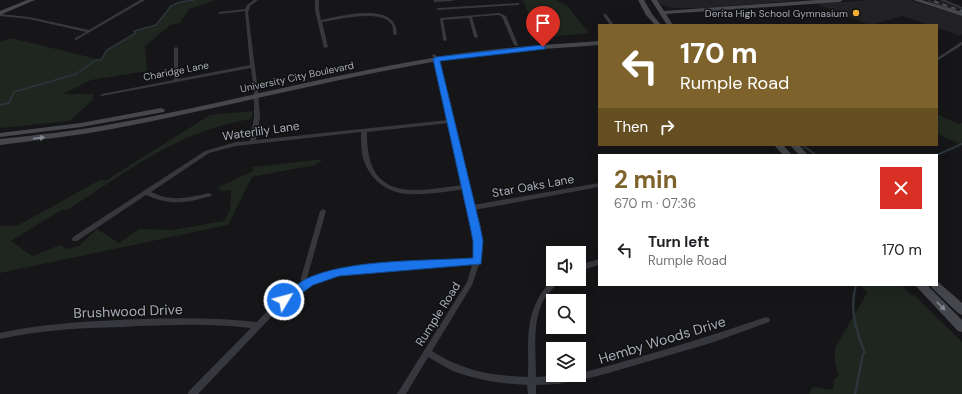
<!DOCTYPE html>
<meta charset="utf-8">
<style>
:root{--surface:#fff;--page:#f2f2f2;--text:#202124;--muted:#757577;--accent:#7e622b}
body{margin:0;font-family:"DM Sans",sans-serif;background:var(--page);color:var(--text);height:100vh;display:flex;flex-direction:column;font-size:15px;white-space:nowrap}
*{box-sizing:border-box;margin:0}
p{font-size:13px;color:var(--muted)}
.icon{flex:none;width:22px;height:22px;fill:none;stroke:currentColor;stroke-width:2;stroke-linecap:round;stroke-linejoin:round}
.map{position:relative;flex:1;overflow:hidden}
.sheet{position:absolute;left:598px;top:154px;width:340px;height:132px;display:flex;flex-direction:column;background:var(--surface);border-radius:0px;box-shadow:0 4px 16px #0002}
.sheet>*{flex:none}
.guide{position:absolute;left:598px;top:24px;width:340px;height:122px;border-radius:0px;box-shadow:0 4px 16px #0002;background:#7e622b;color:#fff;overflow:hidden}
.tools{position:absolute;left:546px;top:246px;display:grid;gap:8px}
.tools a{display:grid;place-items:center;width:40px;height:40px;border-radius:0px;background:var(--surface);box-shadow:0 4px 16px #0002;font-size:20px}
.pin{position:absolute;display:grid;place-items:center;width:34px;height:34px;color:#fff;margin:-41px -17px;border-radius:50% 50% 50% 0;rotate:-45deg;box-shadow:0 0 4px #0007}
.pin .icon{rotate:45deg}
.me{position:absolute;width:44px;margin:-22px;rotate:53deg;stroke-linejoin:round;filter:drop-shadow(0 0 3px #0008)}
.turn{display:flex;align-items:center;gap:14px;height:84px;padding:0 16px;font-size:18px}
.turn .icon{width:52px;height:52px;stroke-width:2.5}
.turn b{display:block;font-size:28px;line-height:34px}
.then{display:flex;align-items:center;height:38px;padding:0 16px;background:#0003;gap:8px;font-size:15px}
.round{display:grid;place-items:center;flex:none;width:42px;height:42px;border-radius:0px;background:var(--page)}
.head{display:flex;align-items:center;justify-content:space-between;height:68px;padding:0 16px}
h1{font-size:24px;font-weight:700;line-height:30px;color:var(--accent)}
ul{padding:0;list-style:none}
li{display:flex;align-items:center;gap:12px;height:56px;padding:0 16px}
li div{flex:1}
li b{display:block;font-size:15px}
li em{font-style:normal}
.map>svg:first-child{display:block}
.built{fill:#222225}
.green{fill:#1e261f}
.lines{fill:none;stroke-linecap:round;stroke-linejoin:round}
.stream-far2{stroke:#2c353c;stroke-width:1.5}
.stream-far1{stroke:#2c353c;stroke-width:2}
.stream{stroke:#2c353c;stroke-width:2.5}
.street{fill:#37383d;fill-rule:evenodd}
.secondary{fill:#45474d;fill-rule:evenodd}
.rail-casing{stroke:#4a4c52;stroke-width:2.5}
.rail{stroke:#111113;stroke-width:1.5;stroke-dasharray:4.5;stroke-linecap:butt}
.oneway{fill:#858993}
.route{fill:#1a73e8;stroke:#114b97}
.poi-dot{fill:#f2b134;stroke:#111113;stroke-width:1.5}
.labels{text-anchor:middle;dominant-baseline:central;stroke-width:3;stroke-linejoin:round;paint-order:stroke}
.far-poi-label{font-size:10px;fill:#a8adb8;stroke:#111113;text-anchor:end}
.far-street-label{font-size:10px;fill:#a8adb8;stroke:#111113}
.street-label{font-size:12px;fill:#a8adb8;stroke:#111113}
.near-street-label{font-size:14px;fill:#a8adb8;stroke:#111113}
</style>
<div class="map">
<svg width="962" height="394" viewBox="0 0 962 394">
<rect width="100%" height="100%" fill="#161618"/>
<g class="built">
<path d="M658 0H800L705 8H676L667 7 659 3Z"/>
<path d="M869 0H909L962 16V34L960 36 937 28V25H929L902 16 870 25 817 4Z"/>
</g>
<g class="green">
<path d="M194 0H216L189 9 180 23 170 25 145 46 147 71 91 80 63 94H94L92 97 94 99 69 121 0 128V42L11 38 101 60 107 50 136 34 134 31 156 25 171 6 180 2Z"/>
<path d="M521 0H556L567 6 589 33 538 38 524 2Z"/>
<path d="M253 111 251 119C179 130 125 173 66 211L63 209 11 241 32 256 60 245 66 249 79 246 97 229 119 243 139 229 172 230 224 221 230 210 231 190 220 191 219 187 253 171V167L324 159 315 165 252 177 228 225 0 273V226H17L102 179 105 181 210 115Z"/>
<path d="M937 114 958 124 962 123V145L937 134Z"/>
<path d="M861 285H902L912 296 913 294 962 342V394H809L813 387 833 390 834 380 839 375 835 364V348L867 293Z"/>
</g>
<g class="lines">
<path class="stream-far2" d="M11 99 14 92 76 74 96 60H101L107 50 136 33 134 31 156 25 171 6 180 2 194 0"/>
<g class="stream-far1">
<path d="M0 105 9 103 11 98"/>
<path d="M802 145 816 155"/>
<path d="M937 155 962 144"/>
</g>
<path class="stream" d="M855 394 863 354 865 353C856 331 849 309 856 285"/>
<g class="street">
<path d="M140 0H145L76 40H75V38L86 32 29 19 0 16V14L29 17 89 30Z"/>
<path d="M254 0H258L250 6 248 13 258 91 260 117 256 140 448 120 437 68 432 55 434 54 436 55 441 68 473 205 599 183V187L474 210C477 223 484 248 481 261V262L479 264 472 285 432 351C440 356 448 361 457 364 479 374 504 376 528 377 529 338 523 309 553 279H560C556 287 548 292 543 301 532 324 536 352 536 377L564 375H579V373C604 368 628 360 653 353 691 342 729 330 766 317L769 318 770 320 769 322 711 343 605 374 581 380 558 384 536 385V394H528L527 385C503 384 477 380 453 371 445 367 437 362 428 357L406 394H397L467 282 472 265 350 273 330 278 312 284 275 313 198 394H188L189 391 251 328C208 323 164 325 121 327 80 328 40 330 0 339V333C39 324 79 322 119 320 165 318 211 317 257 322L269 309 301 285V278L320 211 323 209 326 211 307 278 308 280 329 272 350 267 474 260 476 255 472 226 464 189C446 192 427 195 409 194 385 193 367 177 362 154 361 147 361 139 361 132L236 146 209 153 151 192C171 202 188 198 209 193L212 195 211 196C188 203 169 206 146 195L77 241H73L72 239 73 237 205 151 236 142 250 141 254 117V91L251 68 102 96 100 95 102 94 174 80V48L176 47 178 48V79L250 65 245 11 220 14 218 13 220 12 245 9 247 5ZM449 123 463 185C412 192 366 202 367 132Z"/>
<path d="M315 0H319V10L321 20C341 16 396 1 397 34L395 35 393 34C393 31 393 28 392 25 383 8 337 20 322 22L328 47 324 48 315 10Z"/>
<path d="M434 0H454L452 1 435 2 433 1Z"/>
<path d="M940 0H945L962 7V9Z"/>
<path d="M518 3H519V5L438 10 436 9 438 8Z"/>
<path d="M499 13 506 16 518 45V46L514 45 502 17 499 15 472 17 478 37 476 38 474 37 469 18 443 20 447 40 445 41 443 40 440 18Z"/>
<path d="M604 14H606L614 25H610L603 15Z"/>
<path d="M961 42H962V45L937 61V58Z"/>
<path d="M599 259V265L579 271V265Z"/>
</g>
<g class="secondary">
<path d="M27 0H35L0 15V11Z"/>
<path d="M638 0H644L652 14 661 25H655L646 15Z"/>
<path d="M651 0H657L664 11 817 0H843L840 2 666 14 673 25H667Z"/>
<path d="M913 0H922L962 12V16Z"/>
<path d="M599 41V45C545 49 491 52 438 61 328 80 221 108 112 129 75 136 37 140 0 145V139C37 135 75 131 112 124 221 104 328 75 438 57 491 48 545 45 599 41Z"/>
<path d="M161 108 165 110 164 112 81 127 0 137V133L81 123Z"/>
<path d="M774 145H783L792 155H783Z"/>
<path d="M790 145H799L808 155H799Z"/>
<path d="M937 281 962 303V315L958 313 932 288 931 285H937Z"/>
<path d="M915 285H927L962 320V332L958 331Z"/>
</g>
<defs>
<path id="rail" d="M930 0 962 11"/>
</defs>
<use href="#rail" class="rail-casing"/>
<use href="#rail" class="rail"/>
</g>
<defs><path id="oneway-solid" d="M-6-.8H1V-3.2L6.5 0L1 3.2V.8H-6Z"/></defs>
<g class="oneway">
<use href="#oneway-solid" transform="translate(39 138) rotate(-6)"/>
<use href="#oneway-solid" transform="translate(941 306) rotate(45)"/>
</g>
<path class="route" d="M543 45 545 46V49L440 61 480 226 483 241 481 264 339 276 313 285 288 303H280L279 300 280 297C289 291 297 284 306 279 347 259 426 261 473 258V241L470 226 433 59 436 57Z"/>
<circle class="poi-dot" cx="856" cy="13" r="4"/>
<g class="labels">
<g class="far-poi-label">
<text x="848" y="13">Derita High School Gymnasium</text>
</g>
<g class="far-street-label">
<text transform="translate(176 71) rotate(-11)">Charidge Lane</text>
<text transform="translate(297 77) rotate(-12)">University City Boulevard</text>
</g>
<g class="street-label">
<text transform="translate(261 131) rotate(-8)">Waterlily Lane</text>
<text transform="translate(533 186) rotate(-10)">Star Oaks Lane</text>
<text transform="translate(438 314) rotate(-58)">Rumple Road</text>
</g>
<g class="near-street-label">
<text transform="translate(128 311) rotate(-2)">Brushwood Drive</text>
<text transform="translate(662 340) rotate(-17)">Hemby Woods Drive</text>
</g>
</g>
</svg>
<div class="tools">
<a><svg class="icon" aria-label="sound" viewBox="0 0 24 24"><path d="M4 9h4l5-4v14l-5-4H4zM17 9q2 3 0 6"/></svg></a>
<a><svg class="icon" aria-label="search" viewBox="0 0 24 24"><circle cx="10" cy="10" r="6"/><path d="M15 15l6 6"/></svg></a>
<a><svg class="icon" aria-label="layers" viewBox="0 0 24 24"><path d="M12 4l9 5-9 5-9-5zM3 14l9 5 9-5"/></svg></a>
</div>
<div class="pin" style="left:543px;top:47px;background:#d93025"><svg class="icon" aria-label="arrive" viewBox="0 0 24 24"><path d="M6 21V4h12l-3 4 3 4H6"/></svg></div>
<svg class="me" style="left:284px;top:300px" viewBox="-20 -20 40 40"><circle r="17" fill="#1a73e8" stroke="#fff" stroke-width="3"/><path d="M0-11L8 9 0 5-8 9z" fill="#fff"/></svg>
<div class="guide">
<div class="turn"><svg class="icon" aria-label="left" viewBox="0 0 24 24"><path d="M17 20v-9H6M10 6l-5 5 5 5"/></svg><div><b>170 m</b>Rumple Road</div></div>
<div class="then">Then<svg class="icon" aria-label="right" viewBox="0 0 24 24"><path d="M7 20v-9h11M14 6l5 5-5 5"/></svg></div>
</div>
<section class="sheet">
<div class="head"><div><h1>2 min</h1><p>670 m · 07:36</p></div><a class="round" style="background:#d93025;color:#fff"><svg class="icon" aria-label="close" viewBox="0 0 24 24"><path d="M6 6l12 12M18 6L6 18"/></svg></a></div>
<ul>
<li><svg class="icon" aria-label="left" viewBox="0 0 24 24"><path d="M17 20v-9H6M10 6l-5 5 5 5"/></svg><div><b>Turn left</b><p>Rumple Road</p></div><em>170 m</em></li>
</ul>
</section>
</div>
